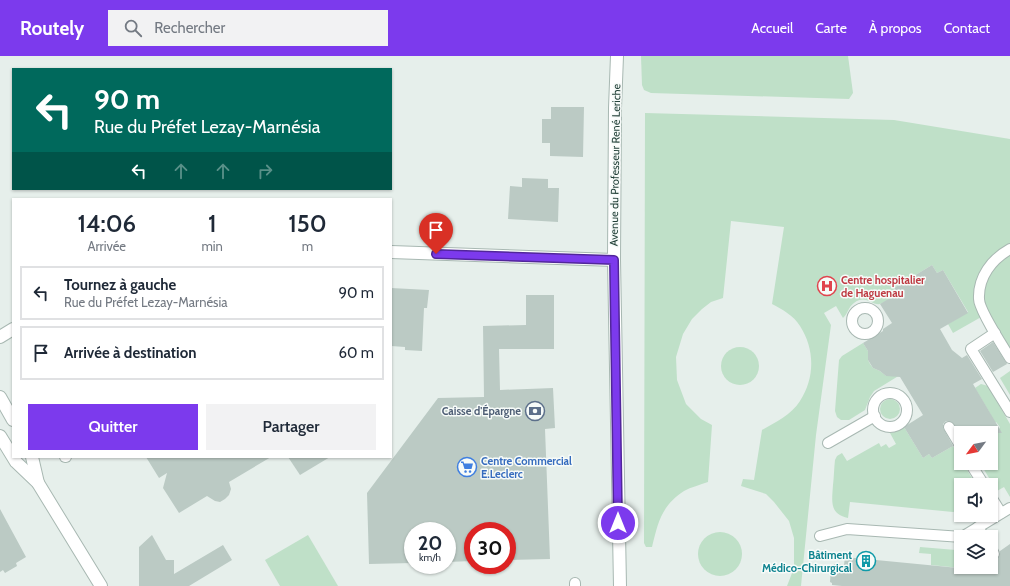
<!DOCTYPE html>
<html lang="fr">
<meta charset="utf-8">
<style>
:root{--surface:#fff;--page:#f2f2f3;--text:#1f2937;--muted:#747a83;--line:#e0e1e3;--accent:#7c3aed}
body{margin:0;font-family:Cabin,sans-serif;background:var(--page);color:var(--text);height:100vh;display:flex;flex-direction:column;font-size:15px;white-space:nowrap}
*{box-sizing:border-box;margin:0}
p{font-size:13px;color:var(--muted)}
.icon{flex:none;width:22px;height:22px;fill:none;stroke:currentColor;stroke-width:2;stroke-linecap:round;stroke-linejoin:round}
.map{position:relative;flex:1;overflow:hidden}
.drawer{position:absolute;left:12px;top:142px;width:380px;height:260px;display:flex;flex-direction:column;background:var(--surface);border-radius:0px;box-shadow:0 1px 3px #0004}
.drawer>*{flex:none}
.guide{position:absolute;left:12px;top:12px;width:380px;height:122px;border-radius:0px;box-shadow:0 1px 3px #0004;background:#00695c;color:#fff;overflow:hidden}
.needle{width:26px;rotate:238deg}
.fabs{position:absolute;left:954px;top:370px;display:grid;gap:8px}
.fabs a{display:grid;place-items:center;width:44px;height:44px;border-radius:0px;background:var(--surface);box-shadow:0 1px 3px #0004;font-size:20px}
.speed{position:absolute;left:404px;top:466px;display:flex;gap:8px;font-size:20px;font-weight:700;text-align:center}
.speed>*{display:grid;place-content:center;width:52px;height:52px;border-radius:50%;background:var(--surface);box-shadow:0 1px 3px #0004;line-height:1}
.speed small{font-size:10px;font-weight:400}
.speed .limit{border:6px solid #d22;background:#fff;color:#111}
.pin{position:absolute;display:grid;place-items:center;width:34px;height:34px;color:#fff;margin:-41px -17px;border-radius:50% 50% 50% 0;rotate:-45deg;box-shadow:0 0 4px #0007}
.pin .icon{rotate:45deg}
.me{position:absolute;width:44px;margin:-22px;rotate:0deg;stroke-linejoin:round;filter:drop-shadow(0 0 3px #0008)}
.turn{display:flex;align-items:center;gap:14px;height:84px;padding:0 16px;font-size:18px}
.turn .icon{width:52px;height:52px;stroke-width:2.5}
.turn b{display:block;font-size:28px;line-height:34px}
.lanes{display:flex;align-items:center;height:38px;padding:0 16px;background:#0003;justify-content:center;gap:20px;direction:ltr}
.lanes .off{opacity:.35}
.eta{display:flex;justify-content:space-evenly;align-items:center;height:68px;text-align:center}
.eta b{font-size:24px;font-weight:600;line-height:28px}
.button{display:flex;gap:8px;margin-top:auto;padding:8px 16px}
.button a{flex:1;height:46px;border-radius:0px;background:var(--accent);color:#fff;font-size:16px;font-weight:600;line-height:46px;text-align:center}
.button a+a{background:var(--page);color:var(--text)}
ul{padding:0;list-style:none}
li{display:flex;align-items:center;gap:12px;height:54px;margin:0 8px 6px;padding:0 8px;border:2px solid var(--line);border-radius:0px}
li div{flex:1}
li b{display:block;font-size:15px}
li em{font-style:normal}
header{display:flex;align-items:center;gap:24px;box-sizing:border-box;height:56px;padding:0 20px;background:var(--accent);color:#fff}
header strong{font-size:19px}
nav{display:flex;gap:22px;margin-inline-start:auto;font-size:14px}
.search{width:280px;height:36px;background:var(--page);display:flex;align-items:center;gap:10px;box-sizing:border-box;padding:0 14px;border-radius:0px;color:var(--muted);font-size:15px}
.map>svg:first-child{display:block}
.green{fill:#bfe0c8}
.building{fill:#bbcac4}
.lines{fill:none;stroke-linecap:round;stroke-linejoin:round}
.service-casing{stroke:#a8b8b2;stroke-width:12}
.minor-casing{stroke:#a8b8b2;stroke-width:14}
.service{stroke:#fff;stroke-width:10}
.minor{stroke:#fff;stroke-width:12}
.route-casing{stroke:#51269a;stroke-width:10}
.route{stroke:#7c3aed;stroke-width:7}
.labels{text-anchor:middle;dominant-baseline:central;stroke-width:3;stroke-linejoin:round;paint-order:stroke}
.street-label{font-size:11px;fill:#24423a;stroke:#f7fbf9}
.health-label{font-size:11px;font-weight:bold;fill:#be3a42;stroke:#f7fbf9;text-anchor:start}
.service-label{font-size:11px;font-weight:bold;fill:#4e5e75;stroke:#f7fbf9;text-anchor:end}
.shop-label{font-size:11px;font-weight:bold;fill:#366cbe;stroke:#f7fbf9;text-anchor:start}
.culture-label{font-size:11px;font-weight:bold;fill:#0d838f;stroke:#f7fbf9;text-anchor:end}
</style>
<header>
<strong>Routely</strong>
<div class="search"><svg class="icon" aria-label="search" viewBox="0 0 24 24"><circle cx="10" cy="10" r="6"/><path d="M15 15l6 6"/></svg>Rechercher</div>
<nav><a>Accueil</a><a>Carte</a><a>À propos</a><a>Contact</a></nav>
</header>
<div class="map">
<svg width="1010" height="530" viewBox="0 0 1010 530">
<rect width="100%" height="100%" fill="#e6efeb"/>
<g class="green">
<path d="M641 0H848L853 37 849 43 651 37 644 34 642 29Z"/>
<path d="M645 57 894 64 1010 83V308L983 260 953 277 948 268 968 256 943 214 937 217 932 209 894 232 897 238C892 241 886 246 880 248 872 250 866 238 854 247 848 251 848 258 843 262L836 250 824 257 831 269 816 379 801 530H787L794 512V482L789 465 774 446 766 438 741 430 743 423 754 424 762 374C776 366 791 359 800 345 815 322 815 293 800 270 794 260 782 253 772 248L784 171 731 165 723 242 711 246 702 253 692 263 683 278 676 301 677 324 686 348 701 363 712 369 708 426C700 429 691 431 684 435 661 450 658 467 652 491H646L644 487Z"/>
<path d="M863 287 868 295V304L870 308 873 312 880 315 886 320 900 319 874 335 870 341 865 354 849 364H841L837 361 835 355 839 304 842 300Z"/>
<circle cx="740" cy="310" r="19"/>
<path d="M1010 315V339L1000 322Z"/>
<path d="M981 328 988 330 1010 368V441L1004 431 997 435 980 407H991V380L998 376 1000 371 996 366 963 377 991 359 975 332Z"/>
<circle cx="890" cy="353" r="10"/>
<path d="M904 371 923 402 929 398 932 402 953 390 961 404V407H963L976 429H961V454L953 456 850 446 848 462C829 458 832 445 833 429 834 421 834 412 835 404L837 400 842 397 847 405 879 387 881 391 886 388 889 392 896 388 890 377 895 376Z"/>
<circle cx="720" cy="498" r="22"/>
<path d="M308 479 338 530H280L265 504Z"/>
<path d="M920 491 956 494 961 496V511L971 512 970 513 931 509V498L919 497Z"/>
</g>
<g class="building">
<path d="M551 51H584L583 101 550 100V87H542V63H551Z"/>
<path d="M522 122 548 123V132H559L558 166 508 163 510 130 522 131Z"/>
<path d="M932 209 937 217 943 214 968 257 940 273 952 294 962 302 967 299 982 323 973 328 1002 377H960L952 366 946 365 943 368V372L953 390 932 402 929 398 923 402 904 371 923 359 900 321 886 320 880 315 873 312 868 304V295L863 287 883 275V273L892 267 880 248 897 238 894 232Z"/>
<path d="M391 232 429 234 427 252H424L422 295 405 294V291L391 290Z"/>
<path d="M526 239H554V293H499L500 334 553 332 555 372 545 373 550 503 507 504V475H473V505L447 506V475H413V507L369 508 367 437 438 342 484 341 483 270 526 269Z"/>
<path d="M993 286 1005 305 1007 308 993 316 980 295Z"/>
<path d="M146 401H271L229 426 231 433 229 439 225 443 220 446 215 445 207 440 179 457 163 432 167 417 159 422Z"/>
<path d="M288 401H330L300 419Z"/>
<path d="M0 453 26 501 16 507 17 510 5 517 3 514 0 516Z"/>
<path d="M152 479 166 504H174V518L223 489 232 504 189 530H139V491Z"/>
<path d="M1010 488V530H842L832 529V527L830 526 831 511H833L834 508 844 509 845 501 969 513 972 511H991V504H997L1000 499V495Z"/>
</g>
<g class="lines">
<defs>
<g id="service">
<path d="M1010 193C992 203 978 221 979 243 979 253 1003 291 1010 302"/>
<circle cx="865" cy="265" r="13"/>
<path d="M995 277 971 293 1010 356"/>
<circle cx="890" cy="354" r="17"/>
<path d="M949 371 961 391"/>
<path d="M828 387 875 360"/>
<path d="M65 401H66"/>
<path d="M970 407 984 429"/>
<path d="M991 441 1001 457"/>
<path d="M978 471 984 481"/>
<path d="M820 480 847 473 962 481 1010 452"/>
<path d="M991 492 994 498"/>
<path d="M575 527V530"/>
</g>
<g id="minor">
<path d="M617 0 615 52 614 204 620 530"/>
<path d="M391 196 614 204"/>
<path d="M0 281 13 273"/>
<path d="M0 341 13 364"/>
<path d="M0 380 16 406 38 427 101 530"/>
<path d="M32 401 38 427"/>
</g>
</defs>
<use href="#service" class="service-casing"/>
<use href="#minor" class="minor-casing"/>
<use href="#service" class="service"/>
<use href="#minor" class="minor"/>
</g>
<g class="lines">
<defs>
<path id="route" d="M436 198 614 204 618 467"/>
</defs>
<use href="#route" class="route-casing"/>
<use href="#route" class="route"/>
</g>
<defs>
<symbol id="hospital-ring" viewBox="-11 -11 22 22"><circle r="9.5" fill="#f7fbf9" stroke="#e0444e" stroke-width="1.5"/><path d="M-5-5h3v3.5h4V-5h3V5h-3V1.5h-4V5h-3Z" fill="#e0444e"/></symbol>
<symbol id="bank-ring" viewBox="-11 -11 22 22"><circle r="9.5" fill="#f7fbf9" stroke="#5c6f8a" stroke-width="1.5"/><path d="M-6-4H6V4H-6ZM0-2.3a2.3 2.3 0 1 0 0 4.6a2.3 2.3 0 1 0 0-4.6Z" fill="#5c6f8a"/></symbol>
<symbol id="supermarket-ring" viewBox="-11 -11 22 22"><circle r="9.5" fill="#f7fbf9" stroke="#3f7fe0" stroke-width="1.5"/><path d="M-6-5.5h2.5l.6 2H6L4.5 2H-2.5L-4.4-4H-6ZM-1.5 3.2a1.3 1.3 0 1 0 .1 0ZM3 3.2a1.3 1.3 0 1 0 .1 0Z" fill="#3f7fe0"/></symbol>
<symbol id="building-ring" viewBox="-11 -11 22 22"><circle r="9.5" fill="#f7fbf9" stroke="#0f9aa8" stroke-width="1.5"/><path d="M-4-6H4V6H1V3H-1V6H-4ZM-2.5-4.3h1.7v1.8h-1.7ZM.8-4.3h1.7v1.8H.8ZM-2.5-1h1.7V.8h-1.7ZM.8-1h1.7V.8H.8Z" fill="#0f9aa8"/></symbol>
</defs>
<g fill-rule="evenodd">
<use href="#hospital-ring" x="816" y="219" width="22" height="22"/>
<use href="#bank-ring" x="524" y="344" width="22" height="22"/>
<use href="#supermarket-ring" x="456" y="400" width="22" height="22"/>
<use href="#building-ring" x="855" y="494" width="22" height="22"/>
</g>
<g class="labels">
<g class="street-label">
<text transform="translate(615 109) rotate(-89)">Avenue du Professeur René Leriche</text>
</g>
<g class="health-label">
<text x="841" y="224">Centre hospitalier<tspan x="841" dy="13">de Haguenau</tspan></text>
</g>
<g class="service-label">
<text x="521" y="355">Caisse d'Épargne</text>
</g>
<g class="shop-label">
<text x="481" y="405">Centre Commercial<tspan x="481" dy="13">E.Leclerc</tspan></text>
</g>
<g class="culture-label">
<text x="852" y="499">Bâtiment<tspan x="852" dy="13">Médico-Chirurgical</tspan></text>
</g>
</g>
</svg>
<div class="fabs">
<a><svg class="needle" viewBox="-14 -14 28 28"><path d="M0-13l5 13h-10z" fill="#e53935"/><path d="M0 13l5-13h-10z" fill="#747a83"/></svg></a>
<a><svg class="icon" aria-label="sound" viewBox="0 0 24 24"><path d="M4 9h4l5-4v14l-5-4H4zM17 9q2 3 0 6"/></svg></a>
<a><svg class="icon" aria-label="layers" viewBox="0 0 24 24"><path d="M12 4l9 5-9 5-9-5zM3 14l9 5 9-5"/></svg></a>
</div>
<div class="speed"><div>20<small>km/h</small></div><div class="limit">30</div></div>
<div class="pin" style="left:436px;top:198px;background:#d93025"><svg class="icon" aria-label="arrive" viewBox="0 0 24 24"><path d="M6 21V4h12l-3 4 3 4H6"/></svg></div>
<svg class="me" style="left:618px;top:467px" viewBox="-20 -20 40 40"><circle r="17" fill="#7c3aed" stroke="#fff" stroke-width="3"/><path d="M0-11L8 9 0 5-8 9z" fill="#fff"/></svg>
<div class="guide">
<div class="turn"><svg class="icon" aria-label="left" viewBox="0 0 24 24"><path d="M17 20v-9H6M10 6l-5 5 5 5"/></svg><div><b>90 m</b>Rue du Préfet Lezay-Marnésia</div></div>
<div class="lanes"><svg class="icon" aria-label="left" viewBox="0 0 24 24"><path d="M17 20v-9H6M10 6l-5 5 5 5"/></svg><svg class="icon off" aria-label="ahead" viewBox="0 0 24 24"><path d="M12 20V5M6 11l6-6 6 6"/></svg><svg class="icon off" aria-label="ahead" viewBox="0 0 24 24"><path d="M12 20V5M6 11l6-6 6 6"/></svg><svg class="icon off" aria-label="right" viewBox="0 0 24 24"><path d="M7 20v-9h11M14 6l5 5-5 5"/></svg></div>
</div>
<section class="drawer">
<div class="eta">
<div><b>14:06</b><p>Arrivée</p></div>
<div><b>1</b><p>min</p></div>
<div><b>150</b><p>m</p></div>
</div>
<ul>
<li><svg class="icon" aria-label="left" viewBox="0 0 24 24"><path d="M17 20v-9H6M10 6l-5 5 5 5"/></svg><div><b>Tournez à gauche</b><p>Rue du Préfet Lezay-Marnésia</p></div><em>90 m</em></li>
<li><svg class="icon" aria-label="arrive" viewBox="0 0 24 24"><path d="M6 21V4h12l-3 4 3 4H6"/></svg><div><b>Arrivée à destination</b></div><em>60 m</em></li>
</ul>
<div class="button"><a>Quitter</a><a>Partager</a></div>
</section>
</div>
